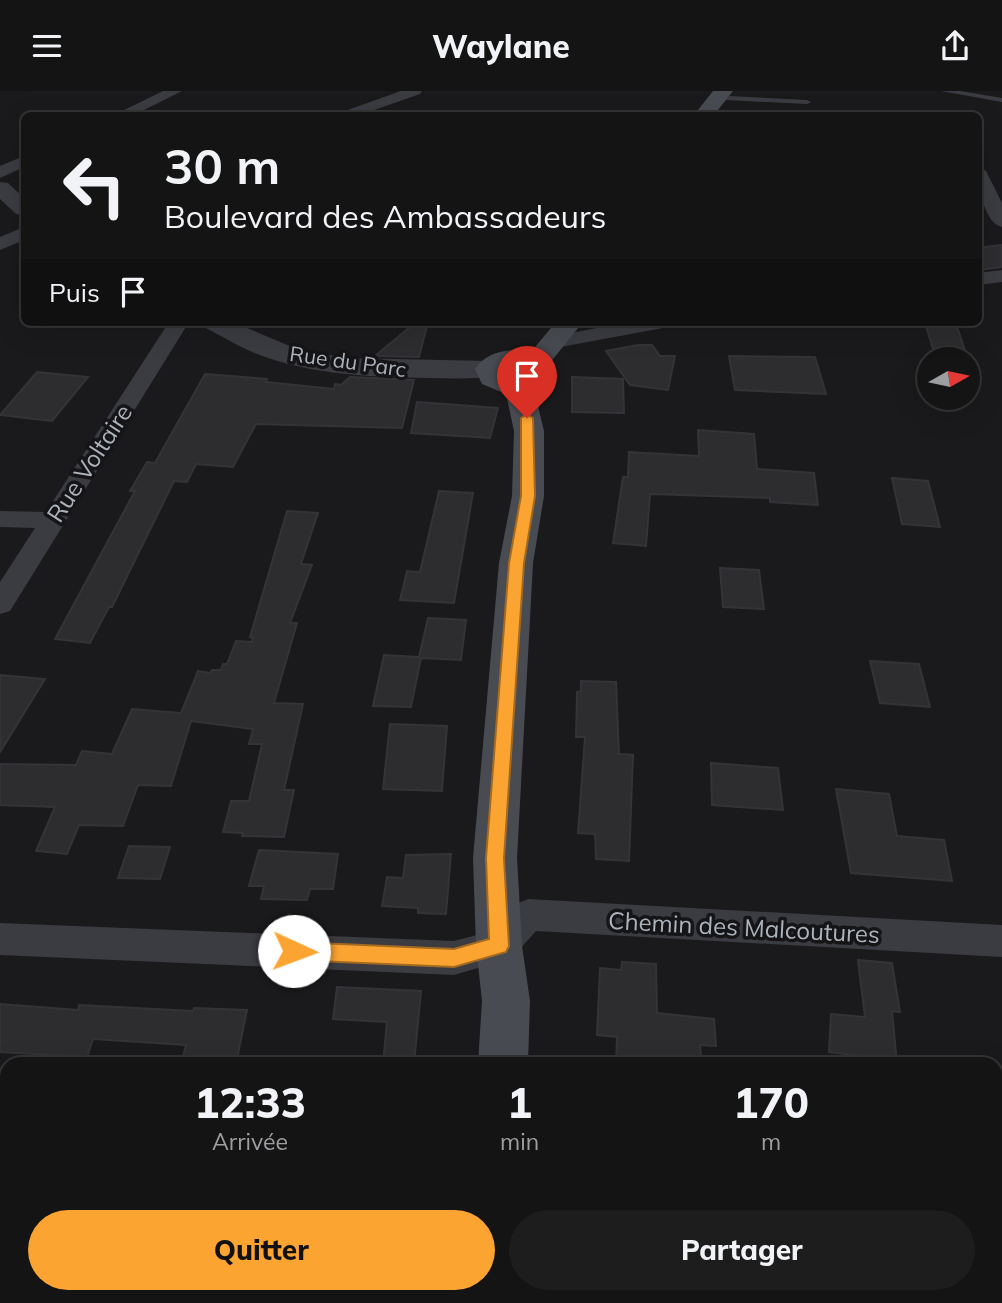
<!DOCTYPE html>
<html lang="fr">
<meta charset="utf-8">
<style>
:root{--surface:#141415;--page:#1d1d1e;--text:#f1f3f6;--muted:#9d9ea0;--line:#333334;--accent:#fca432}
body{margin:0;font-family:Mulish,sans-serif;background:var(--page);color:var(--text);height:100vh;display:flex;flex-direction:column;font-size:26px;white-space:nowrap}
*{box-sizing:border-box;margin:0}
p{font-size:23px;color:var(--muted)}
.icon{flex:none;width:38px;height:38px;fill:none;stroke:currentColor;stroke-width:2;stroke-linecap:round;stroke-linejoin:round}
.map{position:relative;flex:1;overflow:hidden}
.sheet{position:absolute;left:0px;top:966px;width:1003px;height:247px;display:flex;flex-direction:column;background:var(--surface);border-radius:21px 21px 0 0;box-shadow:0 7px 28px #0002,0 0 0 2px var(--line)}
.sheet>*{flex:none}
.banner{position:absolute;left:21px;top:21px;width:961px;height:214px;border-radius:10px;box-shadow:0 7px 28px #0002,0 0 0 2px var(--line);background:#141415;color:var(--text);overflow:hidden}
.needle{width:46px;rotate:81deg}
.controls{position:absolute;left:917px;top:256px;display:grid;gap:14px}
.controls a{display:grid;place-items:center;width:63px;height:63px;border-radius:50%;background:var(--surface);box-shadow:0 7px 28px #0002,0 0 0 2px var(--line);font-size:35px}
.pin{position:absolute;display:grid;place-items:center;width:60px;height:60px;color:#fff;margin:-72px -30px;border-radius:50% 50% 50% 0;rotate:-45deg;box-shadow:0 0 7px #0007}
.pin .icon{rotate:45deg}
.me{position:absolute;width:77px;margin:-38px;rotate:92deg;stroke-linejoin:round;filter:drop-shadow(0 0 5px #0008)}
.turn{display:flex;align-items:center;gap:24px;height:147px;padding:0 28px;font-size:32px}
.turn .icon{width:91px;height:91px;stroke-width:2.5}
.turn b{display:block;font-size:49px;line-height:60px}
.then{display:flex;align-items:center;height:66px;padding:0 28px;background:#0003;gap:14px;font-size:26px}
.eta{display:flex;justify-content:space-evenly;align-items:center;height:119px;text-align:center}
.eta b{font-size:42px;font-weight:800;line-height:49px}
.cta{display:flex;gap:14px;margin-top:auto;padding:14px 28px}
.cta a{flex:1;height:80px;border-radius:42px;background:var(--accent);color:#111;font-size:28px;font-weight:800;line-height:80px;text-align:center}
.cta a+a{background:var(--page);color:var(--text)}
header{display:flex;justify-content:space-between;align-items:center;height:91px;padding:0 28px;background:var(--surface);font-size:32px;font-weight:800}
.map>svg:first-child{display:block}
.building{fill:#2d2d30;stroke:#343438;stroke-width:2}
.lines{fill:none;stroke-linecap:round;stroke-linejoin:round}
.service{fill:#3b3c42;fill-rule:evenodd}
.minor{fill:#3b3c42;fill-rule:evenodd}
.tertiary{fill:#3b3c42;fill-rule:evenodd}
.secondary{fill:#484c52;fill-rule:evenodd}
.route{fill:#fca432;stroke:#a46b20;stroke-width:2}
.labels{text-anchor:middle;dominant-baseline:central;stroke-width:7;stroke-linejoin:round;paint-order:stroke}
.far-street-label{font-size:21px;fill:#acb3bc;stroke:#151517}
.street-label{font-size:24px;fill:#acb3bc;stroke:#151517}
</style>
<header><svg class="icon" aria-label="menu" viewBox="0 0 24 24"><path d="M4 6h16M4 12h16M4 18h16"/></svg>Waylane<svg class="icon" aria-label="share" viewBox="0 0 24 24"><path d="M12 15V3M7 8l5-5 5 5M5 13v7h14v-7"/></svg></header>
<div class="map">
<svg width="1002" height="1212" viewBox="0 0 1002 1212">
<rect width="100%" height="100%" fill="#1a1a1c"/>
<g class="building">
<path d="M1002 154V176L979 179 978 157Z"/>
<path d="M416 231H428L419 266 375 265Z"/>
<path d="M926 235 957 236 968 268H936Z"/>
<path d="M638 254H652L660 265H675L668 299 630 294 606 260Z"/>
<path d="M729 265 815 266 826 303 735 299Z"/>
<path d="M37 281 88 286 52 330 0 324Z"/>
<path d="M205 283 267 288 266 291 334 298 335 293 341 294 350 286 414 289 402 337 256 333 233 376 196 373 187 391 174 390 112 516H109L90 552 55 548 135 400H130L147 371 155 372Z"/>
<path d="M572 286 623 288 624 322 572 321Z"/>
<path d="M417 311 498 317 490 347 411 342Z"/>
<path d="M698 339 754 343 757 378 814 382 818 414 770 411V407L650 403 646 455 613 452 623 386H628L629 361 699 365Z"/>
<path d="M892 387 928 390 940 436 902 433Z"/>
<path d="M439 400 473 402 454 512 400 509 407 480 420 481Z"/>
<path d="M287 420 318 422 301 473 312 474 290 532H297L274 612 303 613 284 699H294L284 746 242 745 243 742 223 741 231 710H249L262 653H249L253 638 191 630 171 695 138 694 123 735 79 734 67 763 36 760 55 716 0 714V673L76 674 82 660 112 663 132 618 181 622 198 580 210 582 212 579H221L223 573H227L236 550 252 551 253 547 250 546Z"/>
<path d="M720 477 759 479 764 518 723 516Z"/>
<path d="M428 527 466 529 461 569 421 567 411 616 373 615 384 564 419 566Z"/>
<path d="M870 570 919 573 930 616 880 612Z"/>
<path d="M0 584 45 588 0 661Z"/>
<path d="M581 590 616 591 619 663 633 664 629 770 596 768 595 743 578 742 585 646H576L577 601 581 600Z"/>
<path d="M390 633 447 635 442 700 383 698Z"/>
<path d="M711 672 778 677 783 719 712 714Z"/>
<path d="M836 698 889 703 897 745 944 749 952 790 851 782Z"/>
<path d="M129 755 170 756 160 788 118 787Z"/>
<path d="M259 759 338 763 333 798H310L307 809 261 808 264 795H249Z"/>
<path d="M451 763 446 823 418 822V817L382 815 387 786 403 787 406 764Z"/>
<path d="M858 869 892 872 900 921 892 920 897 973H871L870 966 829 961 831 923 865 926Z"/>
<path d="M622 871 656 873 657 922 714 928 716 955 700 954 702 973H616L617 946 597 944 600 877 621 879Z"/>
<path d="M337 896 421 900 414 973H383L387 931 333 928Z"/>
<path d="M0 913 78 919 79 914 193 920 194 917 247 919 236 973H181L186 954 93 948 87 966 0 961Z"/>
</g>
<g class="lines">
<g class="service">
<path d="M941 0H960L1002 7V11Z"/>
<path d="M729 5 807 9 811 11 807 13 726 9Z"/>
</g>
<g class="minor">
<path d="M163 0H182L134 24H114Z"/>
<path d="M401 0H422L420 3 360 24H339L342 21Z"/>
<path d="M24 65V76L0 87V75Z"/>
<path d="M978 75 986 80 1002 112V136C983 132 978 92 978 75Z"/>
<path d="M24 136V149L0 159V146Z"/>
<path d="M1002 179V191L978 194V182Z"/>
<path d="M169 231H189L10 520 0 523V491L35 437 0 436V420L46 421Z"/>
<path d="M629 231H673L670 235 663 237 555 257 548 255 544 251 548 247 555 245Z"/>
<path d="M528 808 1002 834V866L536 840 512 867 454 884 0 864V832L454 850 488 841 516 813Z"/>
</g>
<g class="tertiary">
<path d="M0 91 8 92 24 107V124L16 123 0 108Z"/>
<path d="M200 231H233L299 259 347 267 489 270 498 272 502 278 498 284C476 289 451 287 428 287 371 286 312 284 257 263 239 256 222 245 204 236Z"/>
</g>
<g class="secondary">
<path d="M713 0H733L714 24H694Z"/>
<path d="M556 231H583L549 273 551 286 547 292 534 299 544 340V405L533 472 517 767 522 855 530 910 528 973H478L482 910 476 855 473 767 499 472 512 405 514 340 506 303 482 293 475 278C487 260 510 256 530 262ZM512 275 522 278 523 283 514 287 505 283 504 280Z"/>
<rect x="465" y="1206" width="58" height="6"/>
</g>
</g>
<path class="route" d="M527 323 533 327 535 405 524 472 504 767 509 855 506 861 454 876 294 869 287 866 284 860 287 854 294 851 454 858 489 848 486 767 509 472 521 405V327Z"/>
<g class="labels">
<g class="far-street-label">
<text transform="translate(348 270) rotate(8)">Rue du Parc</text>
</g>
<g class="street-label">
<text transform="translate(89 372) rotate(-57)">Rue Voltaire</text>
<text transform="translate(744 836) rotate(3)">Chemin des Malcoutures</text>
</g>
</g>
</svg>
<div class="controls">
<a><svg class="needle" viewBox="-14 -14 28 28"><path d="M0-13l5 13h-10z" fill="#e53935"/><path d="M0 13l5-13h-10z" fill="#9d9ea0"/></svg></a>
</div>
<div class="pin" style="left:527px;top:327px;background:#d93025"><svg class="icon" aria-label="arrive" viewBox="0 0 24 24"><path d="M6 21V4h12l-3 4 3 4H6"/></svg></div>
<svg class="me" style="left:294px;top:860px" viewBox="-20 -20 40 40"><circle r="19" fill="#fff"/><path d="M0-13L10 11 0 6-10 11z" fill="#fca432"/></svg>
<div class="banner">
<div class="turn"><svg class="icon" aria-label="left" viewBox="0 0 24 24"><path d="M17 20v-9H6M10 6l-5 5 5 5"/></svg><div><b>30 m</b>Boulevard des Ambassadeurs</div></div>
<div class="then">Puis<svg class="icon" aria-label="arrive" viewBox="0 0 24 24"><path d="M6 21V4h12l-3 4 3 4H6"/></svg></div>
</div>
<section class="sheet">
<div class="eta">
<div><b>12:33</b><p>Arrivée</p></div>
<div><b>1</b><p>min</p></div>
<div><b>170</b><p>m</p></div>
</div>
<div class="cta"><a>Quitter</a><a>Partager</a></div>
</section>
</div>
